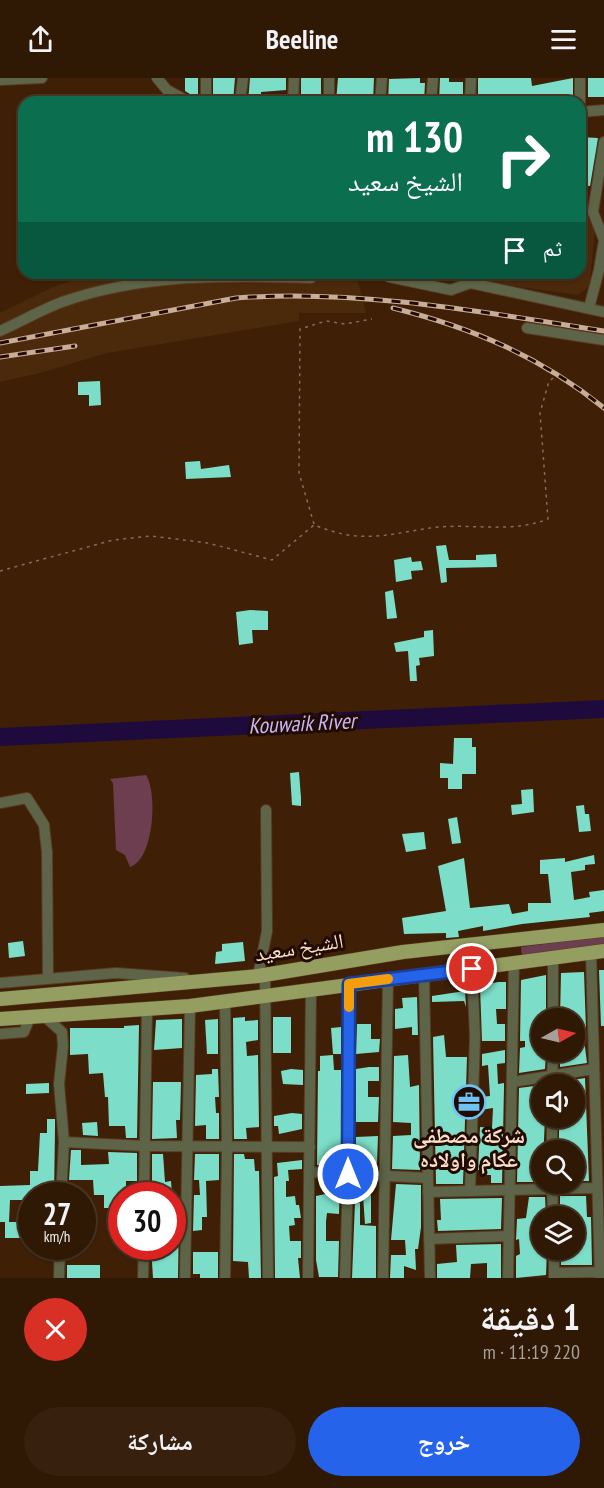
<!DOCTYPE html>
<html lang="ar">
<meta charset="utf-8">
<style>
:root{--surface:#2f1804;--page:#37210e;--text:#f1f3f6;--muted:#a7a09a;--line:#4a3726;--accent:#2563eb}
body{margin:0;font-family:"PT Sans Narrow","Noto Naskh Arabic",sans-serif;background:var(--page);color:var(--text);direction:rtl;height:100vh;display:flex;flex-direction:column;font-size:22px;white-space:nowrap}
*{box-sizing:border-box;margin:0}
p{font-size:20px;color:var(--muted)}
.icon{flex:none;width:33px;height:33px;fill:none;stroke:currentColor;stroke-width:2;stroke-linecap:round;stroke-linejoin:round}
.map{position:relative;height:1200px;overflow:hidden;direction:ltr}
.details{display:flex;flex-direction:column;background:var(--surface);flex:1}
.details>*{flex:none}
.hud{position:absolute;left:18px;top:18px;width:568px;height:183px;border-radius:18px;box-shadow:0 2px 4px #0004,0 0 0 2px var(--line);direction:rtl;background:#0b6e4f;color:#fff;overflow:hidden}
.needle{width:39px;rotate:82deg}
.buttons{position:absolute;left:531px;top:930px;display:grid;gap:12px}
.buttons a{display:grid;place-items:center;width:54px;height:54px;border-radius:50%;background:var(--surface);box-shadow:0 2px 4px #0004,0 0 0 2px var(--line);font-size:30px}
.speed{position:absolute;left:18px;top:1104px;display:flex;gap:12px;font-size:30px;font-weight:700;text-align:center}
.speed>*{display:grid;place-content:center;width:78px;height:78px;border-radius:50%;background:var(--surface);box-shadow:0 2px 4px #0004,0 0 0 2px var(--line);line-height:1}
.speed small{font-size:15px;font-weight:400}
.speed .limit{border:9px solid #d22;background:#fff;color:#111}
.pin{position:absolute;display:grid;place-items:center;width:51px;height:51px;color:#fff;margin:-26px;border:3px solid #fff;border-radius:50%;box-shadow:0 2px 6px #0007}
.me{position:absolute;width:66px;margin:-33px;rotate:0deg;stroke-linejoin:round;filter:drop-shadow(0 0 4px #0008)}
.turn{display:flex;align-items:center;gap:21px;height:126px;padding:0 24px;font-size:27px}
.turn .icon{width:78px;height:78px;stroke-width:2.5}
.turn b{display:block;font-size:42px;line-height:51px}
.then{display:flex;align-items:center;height:57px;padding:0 24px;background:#0003;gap:12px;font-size:22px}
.round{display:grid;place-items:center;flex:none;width:63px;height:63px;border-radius:32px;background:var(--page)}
.summary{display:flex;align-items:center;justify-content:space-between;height:102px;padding:0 24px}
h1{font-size:36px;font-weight:700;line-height:45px}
.action{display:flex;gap:12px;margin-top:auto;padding:12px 24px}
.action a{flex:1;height:69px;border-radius:36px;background:var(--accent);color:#fff;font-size:24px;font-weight:700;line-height:69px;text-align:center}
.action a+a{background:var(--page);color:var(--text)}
header{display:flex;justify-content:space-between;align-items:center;height:78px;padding:0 24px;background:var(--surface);font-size:27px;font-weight:700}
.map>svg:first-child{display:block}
.built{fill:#4b290b}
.green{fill:#6c3e4f}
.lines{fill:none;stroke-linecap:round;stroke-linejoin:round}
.river{stroke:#1f0a3d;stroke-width:18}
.building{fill:#7cdec8}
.minor-casing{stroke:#593b22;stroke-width:12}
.major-casing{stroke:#593b22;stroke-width:15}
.path{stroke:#896c55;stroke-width:1.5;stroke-dasharray:3 4.5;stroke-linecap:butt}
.minor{stroke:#5e6447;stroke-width:10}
.major{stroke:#939e60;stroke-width:14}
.rail-casing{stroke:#c9ad98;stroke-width:5}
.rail{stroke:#210a00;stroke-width:3;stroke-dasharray:9;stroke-linecap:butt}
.route-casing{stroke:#184099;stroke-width:15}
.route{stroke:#2563eb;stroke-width:10}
.slow{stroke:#f59e0b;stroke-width:10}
.labels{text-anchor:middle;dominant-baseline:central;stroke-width:6;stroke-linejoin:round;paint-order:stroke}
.street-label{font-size:21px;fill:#fadfcc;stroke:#210a00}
.poi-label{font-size:21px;font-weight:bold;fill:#fadfcc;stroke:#210a00}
.water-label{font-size:22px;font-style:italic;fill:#c8b5f9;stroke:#210a00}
</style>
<header><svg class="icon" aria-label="menu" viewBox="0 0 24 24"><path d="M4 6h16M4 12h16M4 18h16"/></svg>Beeline<svg class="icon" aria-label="share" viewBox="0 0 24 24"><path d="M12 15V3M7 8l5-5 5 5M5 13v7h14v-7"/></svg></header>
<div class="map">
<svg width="604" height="1200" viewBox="0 0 604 1200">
<rect width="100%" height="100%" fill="#3f2006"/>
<g class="built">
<path d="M581 137 588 140 595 151 590 202 588 209 578 217 484 204 466 197 580 195Z"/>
<path d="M95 195H356L366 235H299V243L107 275 40 295 0 304V235L53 209Z"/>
</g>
<g class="green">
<path d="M146 697C158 715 154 782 130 789L125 777 116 772 113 705 110 701Z"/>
<path d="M604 858V868L522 879 521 869Z"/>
</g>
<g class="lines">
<path class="river" d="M0 659 604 631"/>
</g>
<g class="building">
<path d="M185 0H198V21L185 13Z"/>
<path d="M213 0H235L233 24H213Z"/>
<path d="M250 0H286V12L261 14V24H248Z"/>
<rect x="301" y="0" width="20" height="24"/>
<path d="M338 0H374L373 24H336Z"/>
<path d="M420 0V5H425L424 24H388L389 1Z"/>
<path d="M440 0H449V4H463V24H439Z"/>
<path d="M478 0H531L532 8 573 0V24H478Z"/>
<rect x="588" y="0" width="16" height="19"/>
<path d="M580 59 598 60 590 108 580 107Z"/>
<path d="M100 303 101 327 89 328V317H78V304Z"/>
<path d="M200 383 201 391 229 387 231 399 186 401 185 384Z"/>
<path d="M446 467 449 482H476V477L496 476 497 489 446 490 447 504 441 505 436 468Z"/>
<path d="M411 479 412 484 421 483 423 492 411 493 412 501 396 504 394 482Z"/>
<path d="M393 512 397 540 387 541 385 514Z"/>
<path d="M250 532 268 533V552H252L253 565 239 567 236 534Z"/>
<path d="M433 552 434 578 419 580 420 587 416 588 417 603H410L408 573 396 574 394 565 424 559V553Z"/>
<path d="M454 660H472V669H476V696H462V711H448V700H440V685L453 686Z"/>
<path d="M299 694 301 720V728L292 727 290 695Z"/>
<path d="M533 711 534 734 512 737 511 727 522 726 521 712Z"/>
<path d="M584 727 585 736H589L591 753 579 754 576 728Z"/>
<path d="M457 739 461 765 452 766 448 741Z"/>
<path d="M424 754 426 771 406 774 402 756Z"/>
<path d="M594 777 595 786 585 787V792L571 794 574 822 590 819 589 814 604 812V833L589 835 590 839 522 846 483 853V848L458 853 459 859 446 860V855L404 856 402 840 446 833 438 788 464 780 470 830 509 826 512 836 528 833V825H551L548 796H540V782L565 780V784Z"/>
<path d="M23 863 25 878 9 880 8 865Z"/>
<path d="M243 864 245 883 215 886 216 874 222 873V866Z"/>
<path d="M599 892H604V948H601Z"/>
<path d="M584 894 586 952 583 953 587 985 560 989V974H574V940H560L561 895Z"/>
<path d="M546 897V940H542V974H546L545 991 519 995 520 970 525 969V963H520L521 902Z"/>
<path d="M498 904H506V931H496L497 946H505V963H482L480 908Z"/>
<path d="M465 913 466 929 464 923 432 924V918Z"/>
<path d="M417 919 418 957H412V949L395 951V931L403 930 402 920Z"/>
<path d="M245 939V943L258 942V962L246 964 247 978 258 977 259 1049 246 1050 247 1061H234L233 940Z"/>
<rect x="273" y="939" width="18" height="36"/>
<path d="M182 941V970L154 972 156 942Z"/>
<path d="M218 941V976H207L205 942Z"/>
<path d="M357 946H371V961H380L379 974 356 976Z"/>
<path d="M139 947 137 1060H126L125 1048H109L108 1019H105L103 995 89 996 88 976 70 977V950H124V948Z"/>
<path d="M341 949V976H333L331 950Z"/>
<path d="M444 957 446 979H467L463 1106H436L433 959Z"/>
<path d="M505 972V985L497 986 498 1006 504 1005V1010L502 1105H491V1097H482V1092H478L480 1049 492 1050 493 1030 480 1032 481 1019 490 1018 488 987 482 988V976Z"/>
<path d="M333 977 334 992H341V1088L317 1087 318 993H320V978Z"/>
<path d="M408 977 410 1009 419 1007 420 1092 392 1091 393 1058 411 1057V1045L393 1044 394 978Z"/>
<path d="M369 989H379V1003H368V1019H379L378 1044H356V991Z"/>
<path d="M212 991H218L219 1019H215L216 1035H219V1061H206V1047L195 1048 196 997 212 996Z"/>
<path d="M291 991 303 992V1007L283 1006 281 993Z"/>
<path d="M585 1000 589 1103H574V1072H559V1040H574V1006H559L560 1004Z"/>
<path d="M153 1004H181L180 1042H176L177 1060 152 1061Z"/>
<path d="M49 1005V1015L26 1016V1006Z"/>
<path d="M542 1007V1040H545L542 1104H517L519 1010Z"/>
<path d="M292 1035 302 1036V1051L279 1056 278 1048H274V1038Z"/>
<path d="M47 1041H55V1051L54 1118H32V1122H10L9 1144H0V1108L30 1107V1093H38L40 1055H47Z"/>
<path d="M97 1044 98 1058 83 1057 82 1045Z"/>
<path d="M378 1058 377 1085H367V1089H356V1059Z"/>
<path d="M71 1072H81V1087L109 1086 108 1074 137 1075V1103H126V1118H122V1130H104V1117H94L93 1102H69Z"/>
<path d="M152 1076H163L165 1104 171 1103 172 1117 152 1118Z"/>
<path d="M195 1076H219V1102L206 1103 207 1139H202V1152L193 1153 194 1117H200L199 1102H194Z"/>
<path d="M234 1076H244L245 1081H254L255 1093H259L261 1200H249L248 1184 233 1183Z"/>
<path d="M302 1082V1091L288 1092 289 1103H286V1119L295 1118 296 1127H299L301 1140H294L295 1147 289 1148 290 1163H301V1180H298L300 1200H275L274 1099 278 1098 277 1085Z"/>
<path d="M331 1103H340L339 1136 327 1135 326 1143V1163H339L338 1199H319L316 1182V1118L330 1115Z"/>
<path d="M396 1106 421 1107V1149L418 1171H415L416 1192 404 1188V1200H390L391 1177H406L405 1162H391Z"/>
<path d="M371 1117V1145L365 1146 363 1118Z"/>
<path d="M560 1118H586L587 1139H591L592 1187H561V1172H574V1156H578L574 1138H560Z"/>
<path d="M529 1119H545L546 1138H542V1172H547L546 1197 516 1200V1178L520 1176 519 1161 516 1162 517 1141 526 1140Z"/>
<path d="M502 1120 501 1151 438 1153 437 1142H441L440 1121Z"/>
<path d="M355 1124 360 1125V1147L376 1148V1200H352Z"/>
<path d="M172 1132H179L178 1200H153L151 1168H172Z"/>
<rect x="5" y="1144" width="16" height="16"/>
<path d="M501 1166V1200H487V1185L471 1186 470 1200H437V1186L457 1184 456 1167Z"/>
<path d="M193 1174H218V1200H200V1196H193Z"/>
<rect x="67" y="1187" width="33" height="13"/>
</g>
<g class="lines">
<defs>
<g id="minor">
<path d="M157 0 167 12 189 24"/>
<path d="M580 0V24"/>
<path d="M0 2 42 0"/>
<path d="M206 24V0"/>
<path d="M240 24 243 0"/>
<path d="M293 24 294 0"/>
<path d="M329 24V0"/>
<path d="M380 24 382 0"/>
<path d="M431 24 433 0"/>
<path d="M470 24 471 0"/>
<path d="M580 34 604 32"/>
<path d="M388 195 389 199 451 212 470 205 604 234"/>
<path d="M589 230 599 192 604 162 593 134 604 64"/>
<path d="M527 250 604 262"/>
<path d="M0 253C20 244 41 232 62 224 142 196 227 197 311 200"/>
<path d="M0 725 27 720 44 747 47 774 48 901"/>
<path d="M591 875 600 1200"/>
<path d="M424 896 430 1200"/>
<path d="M265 897 268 1200"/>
<path d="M258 898 267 853 266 732"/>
<path d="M0 905 116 895 185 900"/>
<path d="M225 923 227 1069 225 1200"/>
<path d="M44 938 62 954 63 968 59 1006 64 1064 61 1118"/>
<path d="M553 940V880"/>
<path d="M0 956 24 954 30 939"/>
<path d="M512 1004 594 991"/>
<path d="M552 1006 553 974"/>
<path d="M64 1064 145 1068 310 1069"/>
<path d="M552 1072V1040"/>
<path d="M309 1094 428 1100"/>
<path d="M552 1106 553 1138"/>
<path d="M470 1113 475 959 472 891"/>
<path d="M428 1114 597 1110"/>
<path d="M144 1118 147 931"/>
<path d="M429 1161 509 1158"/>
<path d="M554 1172V1200"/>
<path d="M554 1195 604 1194"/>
<path d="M59 1200 60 1168"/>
<path d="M143 1200 144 1168"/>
<path d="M185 1200 190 928"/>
<path d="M308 1200 311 911"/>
<path d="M345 1200 348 1097 349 906"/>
<path d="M383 1200 388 901"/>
<path d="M508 1200 514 885"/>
</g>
<g id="major">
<path d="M0 921 258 898 403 874 604 852"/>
<path d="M0 941 190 928 604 873"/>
</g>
</defs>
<use href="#minor" class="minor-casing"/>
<use href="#major" class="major-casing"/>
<g class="path">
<path d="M314 446 299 395 300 251 326 243 345 246 372 241"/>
<path d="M0 493 113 462 151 458 208 465 272 482 314 447C328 452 344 458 359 458 386 460 411 452 438 449 475 446 513 455 548 441L540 335 549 303 558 297"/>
</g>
<use href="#minor" class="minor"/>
<use href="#major" class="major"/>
<defs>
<g id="rail">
<path d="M393 230C473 250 539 278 604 330"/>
<path d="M0 265 236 220C358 211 483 234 604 253"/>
<path d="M0 279 75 268"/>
</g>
</defs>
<use href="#rail" class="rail-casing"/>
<use href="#rail" class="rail"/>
</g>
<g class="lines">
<defs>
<path id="route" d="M348 1096 349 906 472 891"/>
</defs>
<use href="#route" class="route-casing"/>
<use href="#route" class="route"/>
<path class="slow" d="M349 929V906L388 901"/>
</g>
<defs>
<symbol id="office-ring" viewBox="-11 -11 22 22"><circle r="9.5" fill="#210a00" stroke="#6fc2f4" stroke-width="1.5"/><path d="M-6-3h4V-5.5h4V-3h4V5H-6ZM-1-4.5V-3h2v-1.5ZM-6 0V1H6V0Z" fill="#6fc2f4"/></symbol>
</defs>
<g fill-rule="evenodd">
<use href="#office-ring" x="450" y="1005" width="38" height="38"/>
</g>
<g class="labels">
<g class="street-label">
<text transform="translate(299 869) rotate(-9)">الشيخ سعيد</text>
</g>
<g class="poi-label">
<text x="469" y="1057">شركة مصطفى<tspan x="469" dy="24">عكام واولاده</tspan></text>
</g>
<g class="water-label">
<text transform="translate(302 645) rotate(-3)">Kouwaik River</text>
</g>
</g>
</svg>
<div class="buttons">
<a><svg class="needle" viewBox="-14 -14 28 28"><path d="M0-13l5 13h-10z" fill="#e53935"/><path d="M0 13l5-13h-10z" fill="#a7a09a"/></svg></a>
<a><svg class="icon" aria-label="sound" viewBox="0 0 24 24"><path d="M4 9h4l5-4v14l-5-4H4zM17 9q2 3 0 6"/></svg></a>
<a><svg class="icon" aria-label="search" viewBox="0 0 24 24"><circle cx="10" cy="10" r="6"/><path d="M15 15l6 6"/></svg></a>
<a><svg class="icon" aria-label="layers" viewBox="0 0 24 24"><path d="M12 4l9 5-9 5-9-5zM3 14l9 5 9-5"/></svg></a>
</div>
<div class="speed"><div>27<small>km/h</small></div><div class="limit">30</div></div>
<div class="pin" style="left:472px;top:891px;background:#d93025"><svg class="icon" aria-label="arrive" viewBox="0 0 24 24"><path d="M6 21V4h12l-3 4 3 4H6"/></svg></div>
<svg class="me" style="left:348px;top:1096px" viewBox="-20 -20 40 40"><circle r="17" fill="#2563eb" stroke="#fff" stroke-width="3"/><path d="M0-11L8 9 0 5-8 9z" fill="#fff"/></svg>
<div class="hud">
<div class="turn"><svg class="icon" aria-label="right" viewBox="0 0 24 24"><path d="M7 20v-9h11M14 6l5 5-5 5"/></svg><div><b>130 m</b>الشيخ سعيد</div></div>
<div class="then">ثم<svg class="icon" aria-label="arrive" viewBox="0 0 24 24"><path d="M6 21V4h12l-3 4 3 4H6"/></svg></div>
</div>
</div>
<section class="details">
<div class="summary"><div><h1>1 دقيقة</h1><p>220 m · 11:19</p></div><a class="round" style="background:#d93025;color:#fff"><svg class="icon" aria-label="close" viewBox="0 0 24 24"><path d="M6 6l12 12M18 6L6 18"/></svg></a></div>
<div class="action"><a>خروج</a><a>مشاركة</a></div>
</section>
